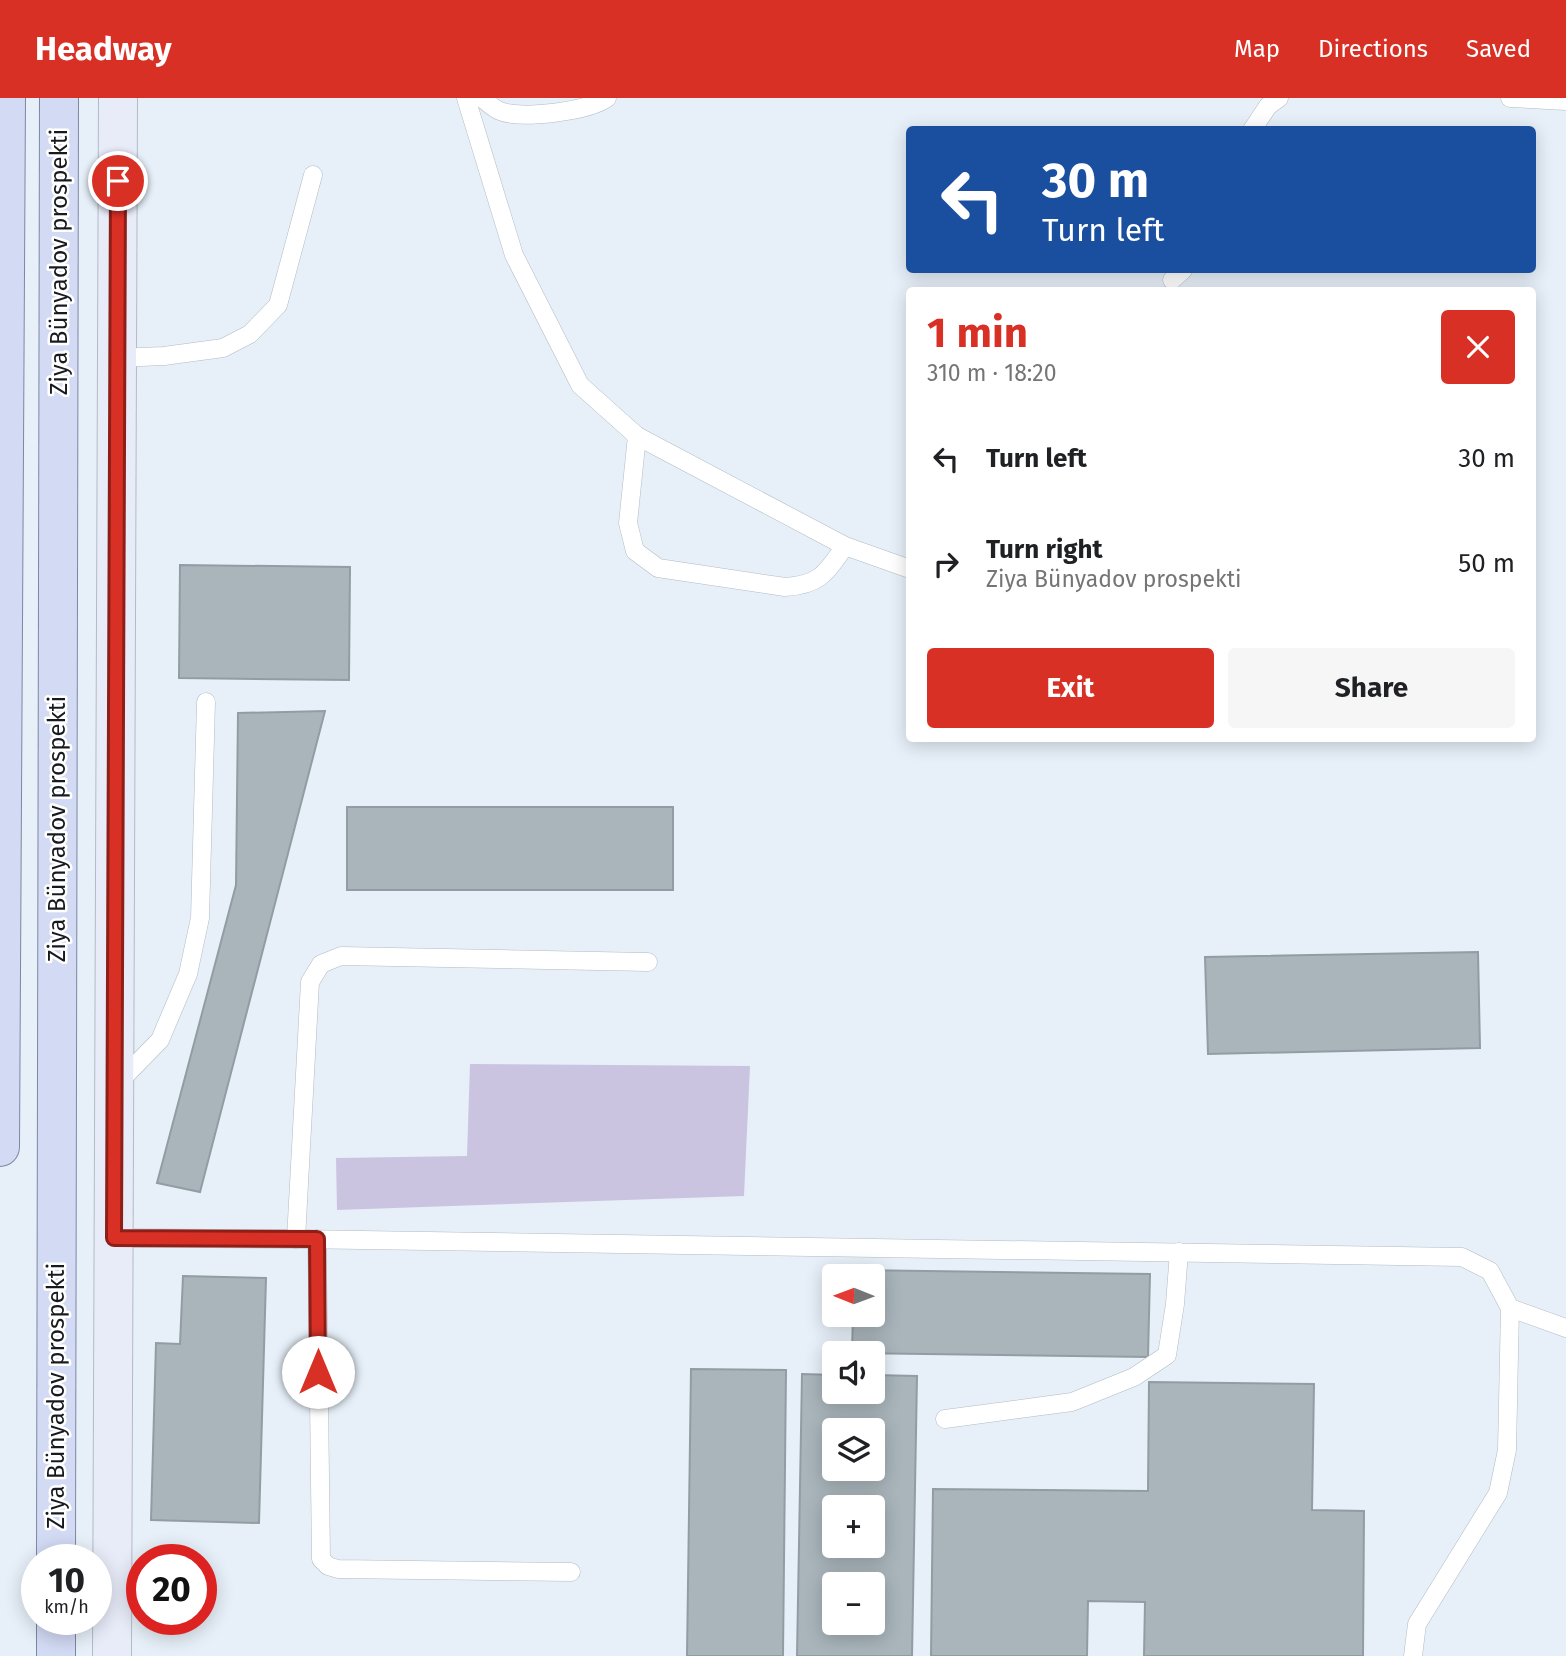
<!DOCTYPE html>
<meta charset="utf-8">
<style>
:root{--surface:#fff;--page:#f6f6f6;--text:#202124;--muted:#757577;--accent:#d93025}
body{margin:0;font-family:"Fira Sans",sans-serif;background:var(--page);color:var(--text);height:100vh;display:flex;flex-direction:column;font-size:26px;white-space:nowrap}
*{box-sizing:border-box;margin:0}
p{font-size:23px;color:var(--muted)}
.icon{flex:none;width:38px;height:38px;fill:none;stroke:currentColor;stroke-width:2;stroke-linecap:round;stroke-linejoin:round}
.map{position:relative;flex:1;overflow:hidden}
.details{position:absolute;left:906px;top:189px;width:630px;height:455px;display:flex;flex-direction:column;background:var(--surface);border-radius:7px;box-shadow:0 4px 18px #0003}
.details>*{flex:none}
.top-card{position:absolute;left:906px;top:28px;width:630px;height:147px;border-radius:7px;box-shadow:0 4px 18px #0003;background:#1a4fa0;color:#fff;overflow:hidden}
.needle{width:46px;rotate:271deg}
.fabs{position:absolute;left:822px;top:1166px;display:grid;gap:14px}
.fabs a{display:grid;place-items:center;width:63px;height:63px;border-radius:7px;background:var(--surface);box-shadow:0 4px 18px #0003;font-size:35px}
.speed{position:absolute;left:21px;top:1446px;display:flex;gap:14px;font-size:35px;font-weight:700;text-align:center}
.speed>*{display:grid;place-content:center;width:91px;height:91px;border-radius:50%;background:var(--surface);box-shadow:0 4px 18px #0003;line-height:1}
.speed small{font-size:18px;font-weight:400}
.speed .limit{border:10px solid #d22;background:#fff;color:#111}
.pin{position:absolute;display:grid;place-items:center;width:60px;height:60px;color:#fff;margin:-30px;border:4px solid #fff;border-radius:50%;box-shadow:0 2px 7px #0007}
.me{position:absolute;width:77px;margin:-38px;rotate:0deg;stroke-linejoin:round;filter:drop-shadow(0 0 5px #0008)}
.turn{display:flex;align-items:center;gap:24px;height:147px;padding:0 21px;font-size:32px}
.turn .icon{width:91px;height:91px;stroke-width:2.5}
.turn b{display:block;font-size:49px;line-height:60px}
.round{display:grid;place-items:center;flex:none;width:74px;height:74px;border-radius:7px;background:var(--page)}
.head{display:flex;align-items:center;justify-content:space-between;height:119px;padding:0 21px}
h1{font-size:42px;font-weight:700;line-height:52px;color:var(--accent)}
.cta{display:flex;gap:14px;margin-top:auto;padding:14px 21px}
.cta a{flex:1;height:80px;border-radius:7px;background:var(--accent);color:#fff;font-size:28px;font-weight:700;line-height:80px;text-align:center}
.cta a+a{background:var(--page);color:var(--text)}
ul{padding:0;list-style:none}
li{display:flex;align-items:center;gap:21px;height:105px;padding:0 21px}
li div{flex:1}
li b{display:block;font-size:26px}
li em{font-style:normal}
header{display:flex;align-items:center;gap:42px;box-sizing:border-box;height:98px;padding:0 35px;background:var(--accent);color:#fff}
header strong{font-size:33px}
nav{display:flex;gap:38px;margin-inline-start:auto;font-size:24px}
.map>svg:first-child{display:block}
.green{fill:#cac4e1}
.building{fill:#a9b5bb;stroke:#919da2;stroke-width:2;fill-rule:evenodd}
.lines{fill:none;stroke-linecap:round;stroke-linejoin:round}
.lane-casing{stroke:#b2bbc3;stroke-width:19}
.secondary-casing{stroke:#b2bbc3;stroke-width:40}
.primary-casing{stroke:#7d87a4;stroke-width:40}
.lane{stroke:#fff;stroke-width:18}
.secondary{stroke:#e8ecf9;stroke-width:38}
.primary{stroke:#d2daf4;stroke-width:38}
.route-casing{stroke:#8d1f18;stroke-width:18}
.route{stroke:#d93025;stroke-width:12}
.labels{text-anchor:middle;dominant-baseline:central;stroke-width:5;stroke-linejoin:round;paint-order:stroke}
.street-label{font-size:24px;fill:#171a1d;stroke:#fff}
</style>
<header>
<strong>Headway</strong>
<nav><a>Map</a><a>Directions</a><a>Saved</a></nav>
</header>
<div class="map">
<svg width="1566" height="1558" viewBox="0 0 1566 1558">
<rect width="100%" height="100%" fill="#e7f0f9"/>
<path class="green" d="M470 966 750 968 744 1098 337 1112 336 1060 467 1058Z"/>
<g class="building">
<path d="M180 467 350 469 349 582 179 580Z"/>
<path d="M325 613 200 1094 157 1085 236 787 238 615Z"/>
<rect x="347" y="709" width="326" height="83"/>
<path d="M1478 854 1480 950 1208 956 1205 859Z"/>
<path d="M853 1172 1150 1176 1148 1259 852 1255 853 1216H873V1178H853Z"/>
<path d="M183 1178 266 1180 259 1425 151 1422 156 1245 180 1246Z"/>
<path d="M691 1271 786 1272 783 1558H687Z"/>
<path d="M802 1276 835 1277V1293H873V1277L917 1278 912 1558H797ZM835 1332H873V1370H835ZM835 1409H873V1447H835ZM835 1486H873V1524H835Z"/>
<path d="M1149 1284 1314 1286 1312 1412 1364 1413 1363 1558H1144L1145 1504 1088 1503 1087 1558H931L933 1391 1148 1393Z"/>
</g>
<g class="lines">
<defs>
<g id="lane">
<path d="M466 0 514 157 580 287 637 338 845 448 910 471"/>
<path d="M482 0C487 4 494 11 500 13 521 22 589 13 607 0"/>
<path d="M1510 0 1566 3"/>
<path d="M1252 32 1268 8 1279 0"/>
<path d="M1172 182 1183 172"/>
<path d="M117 260 164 258 223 250 250 236 278 207 313 77"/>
<path d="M637 338 628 425 635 453 658 470 785 489C820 487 826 475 845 448"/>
<path d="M117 986 160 942 188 876 200 820 206 604"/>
<path d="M114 1140 296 1141 1462 1159 1490 1173 1510 1210 1507 1352 1498 1395 1417 1526 1413 1558"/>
<path d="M296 1141 310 884 321 866 341 858 648 864"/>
<path d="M317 1141 321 1461 328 1468 338 1471 571 1474"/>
<path d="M1510 1210 1566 1230"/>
<path d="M945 1321 1072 1304 1134 1279 1167 1257 1175 1206 1179 1154"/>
</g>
<path id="secondary" d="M112 1558 118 0"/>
<g id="primary">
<path d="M0 1049 6 0"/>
<path d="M56 1461 59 0"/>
<path d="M56 1558V1521"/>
</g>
</defs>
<use href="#lane" class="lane-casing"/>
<use href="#secondary" class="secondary-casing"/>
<use href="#primary" class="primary-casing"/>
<use href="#lane" class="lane"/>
<use href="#secondary" class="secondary"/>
<use href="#primary" class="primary"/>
</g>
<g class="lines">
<defs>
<path id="route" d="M118 83 114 1140 317 1141 318 1274"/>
</defs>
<use href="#route" class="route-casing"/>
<use href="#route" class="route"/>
</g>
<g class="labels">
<g class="street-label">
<text transform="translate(59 164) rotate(-90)">Ziya Bünyadov prospekti</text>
<text transform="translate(57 731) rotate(-90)">Ziya Bünyadov prospekti</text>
<text transform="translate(56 1298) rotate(-90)">Ziya Bünyadov prospekti</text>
</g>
</g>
</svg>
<div class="fabs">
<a><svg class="needle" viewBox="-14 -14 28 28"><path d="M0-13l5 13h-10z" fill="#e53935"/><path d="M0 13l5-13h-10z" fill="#757577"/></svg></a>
<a><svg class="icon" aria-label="sound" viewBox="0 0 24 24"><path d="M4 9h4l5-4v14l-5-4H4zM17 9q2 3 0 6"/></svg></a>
<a><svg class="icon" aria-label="layers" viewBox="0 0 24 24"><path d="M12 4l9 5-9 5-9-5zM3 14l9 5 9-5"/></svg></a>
<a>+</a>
<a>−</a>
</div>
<div class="speed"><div>10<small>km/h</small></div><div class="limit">20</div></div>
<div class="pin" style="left:118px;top:83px;background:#d93025"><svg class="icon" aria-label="arrive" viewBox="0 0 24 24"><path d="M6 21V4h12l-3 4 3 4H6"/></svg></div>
<svg class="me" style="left:318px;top:1274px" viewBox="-20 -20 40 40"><circle r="19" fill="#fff"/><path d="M0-13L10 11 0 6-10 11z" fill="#d93025"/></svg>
<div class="top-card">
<div class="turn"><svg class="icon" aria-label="left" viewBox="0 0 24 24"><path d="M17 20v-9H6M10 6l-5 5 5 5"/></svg><div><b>30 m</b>Turn left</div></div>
</div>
<section class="details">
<div class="head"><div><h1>1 min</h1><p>310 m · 18:20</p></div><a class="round" style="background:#d93025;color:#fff"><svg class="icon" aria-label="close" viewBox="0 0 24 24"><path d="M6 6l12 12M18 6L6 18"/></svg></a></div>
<ul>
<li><svg class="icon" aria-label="left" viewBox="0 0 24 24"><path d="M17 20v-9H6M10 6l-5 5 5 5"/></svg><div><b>Turn left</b></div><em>30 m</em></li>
<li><svg class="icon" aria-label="right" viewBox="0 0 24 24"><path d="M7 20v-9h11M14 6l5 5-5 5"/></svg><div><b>Turn right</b><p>Ziya Bünyadov prospekti</p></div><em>50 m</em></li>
</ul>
<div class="cta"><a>Exit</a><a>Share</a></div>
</section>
</div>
